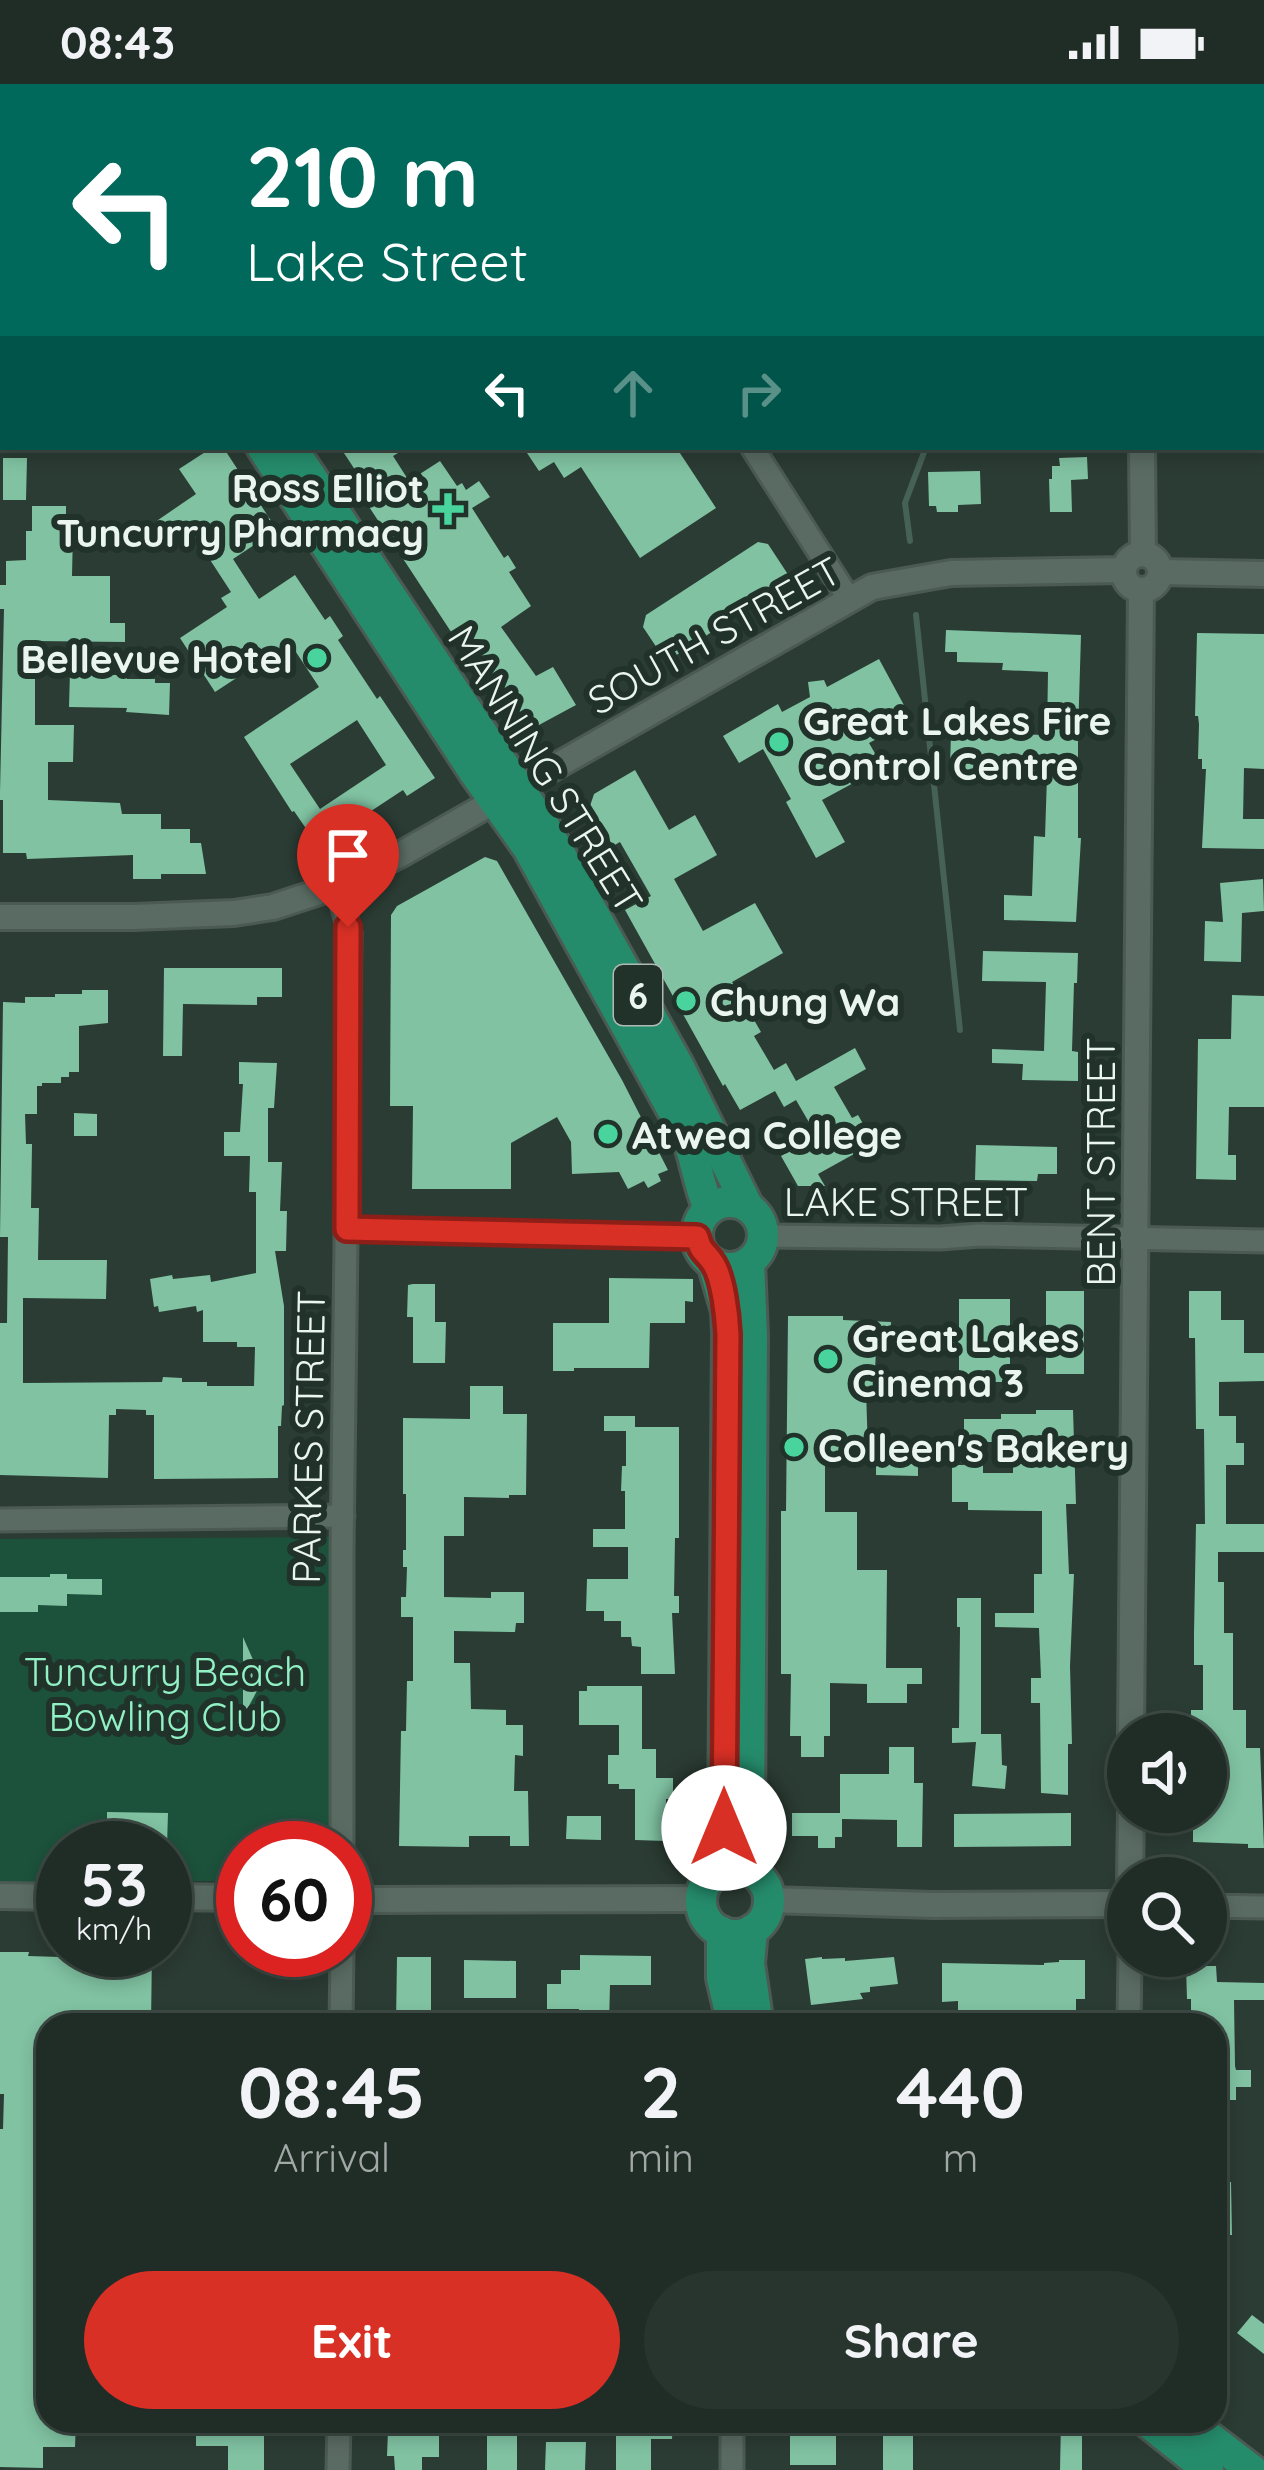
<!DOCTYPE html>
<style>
:root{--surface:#202d27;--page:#28352f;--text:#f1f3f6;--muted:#a2a8a7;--line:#3d4944;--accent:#d93025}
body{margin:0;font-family:Quicksand,sans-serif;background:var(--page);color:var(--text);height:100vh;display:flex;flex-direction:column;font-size:45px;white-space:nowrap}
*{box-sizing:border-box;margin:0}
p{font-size:39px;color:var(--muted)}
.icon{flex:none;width:66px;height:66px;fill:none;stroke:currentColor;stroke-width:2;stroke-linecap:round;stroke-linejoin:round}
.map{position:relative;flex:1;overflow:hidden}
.sheet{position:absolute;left:36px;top:1929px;width:1191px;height:420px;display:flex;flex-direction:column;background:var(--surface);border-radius:36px;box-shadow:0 6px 18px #0003,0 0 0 3px var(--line)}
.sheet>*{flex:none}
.top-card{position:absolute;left:0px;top:0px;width:1266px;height:366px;box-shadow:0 6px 18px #0003,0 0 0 3px var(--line);background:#00695c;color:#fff;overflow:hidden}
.fabs{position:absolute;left:1107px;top:1629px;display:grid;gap:24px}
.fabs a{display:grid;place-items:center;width:120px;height:120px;border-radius:50%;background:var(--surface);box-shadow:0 6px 18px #0003,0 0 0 3px var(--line);font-size:60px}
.speed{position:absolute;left:36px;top:1737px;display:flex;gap:24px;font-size:60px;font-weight:700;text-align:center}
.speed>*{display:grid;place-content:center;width:156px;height:156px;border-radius:50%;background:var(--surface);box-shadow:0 6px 18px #0003,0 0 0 3px var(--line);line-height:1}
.speed small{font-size:30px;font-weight:400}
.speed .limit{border:18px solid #d22;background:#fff;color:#111}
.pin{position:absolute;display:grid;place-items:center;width:102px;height:102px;color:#fff;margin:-123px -51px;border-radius:50% 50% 50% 0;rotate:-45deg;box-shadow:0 0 12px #0007}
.pin .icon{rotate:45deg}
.me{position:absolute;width:132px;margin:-66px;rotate:0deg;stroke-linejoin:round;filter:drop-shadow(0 0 9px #0008)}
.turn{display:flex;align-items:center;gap:42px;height:252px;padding:0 48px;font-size:54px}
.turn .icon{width:156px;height:156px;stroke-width:2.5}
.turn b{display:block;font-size:84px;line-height:102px}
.lanes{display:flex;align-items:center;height:114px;padding:0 48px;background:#0003;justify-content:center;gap:60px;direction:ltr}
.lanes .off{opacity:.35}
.eta{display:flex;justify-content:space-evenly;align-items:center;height:204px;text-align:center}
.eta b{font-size:72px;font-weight:700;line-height:84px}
.cta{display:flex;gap:24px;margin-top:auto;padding:24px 48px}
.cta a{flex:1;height:138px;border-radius:72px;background:var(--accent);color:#fff;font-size:48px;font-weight:700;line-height:138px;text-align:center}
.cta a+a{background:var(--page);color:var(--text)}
.status{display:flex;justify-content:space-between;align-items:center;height:84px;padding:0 60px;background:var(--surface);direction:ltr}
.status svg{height:33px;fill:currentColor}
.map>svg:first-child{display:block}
.green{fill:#1c513b}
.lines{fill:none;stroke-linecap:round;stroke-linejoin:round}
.stream{stroke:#466156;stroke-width:6}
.building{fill:#80c2a2;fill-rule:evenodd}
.minor-casing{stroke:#4b5a52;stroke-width:27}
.tertiary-casing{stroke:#4b5a52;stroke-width:30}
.primary-casing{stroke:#4b5a52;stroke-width:36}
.minor{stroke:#596b62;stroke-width:21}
.tertiary{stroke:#596b62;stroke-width:24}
.primary{stroke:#258c6b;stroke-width:30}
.route-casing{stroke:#8d1f18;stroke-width:30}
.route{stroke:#d93025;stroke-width:21}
.poi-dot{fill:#49d49d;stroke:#21322a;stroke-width:4.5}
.labels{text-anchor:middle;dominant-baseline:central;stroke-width:12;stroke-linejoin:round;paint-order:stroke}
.shield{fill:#21322a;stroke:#aebab4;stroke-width:3}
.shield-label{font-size:36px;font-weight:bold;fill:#eaf5ef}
.poi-label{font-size:39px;font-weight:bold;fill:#eaf5ef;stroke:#21322a;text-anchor:start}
.street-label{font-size:39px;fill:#eaf5ef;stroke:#21322a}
.park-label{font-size:39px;fill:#91f1c5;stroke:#21322a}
</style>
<div class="status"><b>08:43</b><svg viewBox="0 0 49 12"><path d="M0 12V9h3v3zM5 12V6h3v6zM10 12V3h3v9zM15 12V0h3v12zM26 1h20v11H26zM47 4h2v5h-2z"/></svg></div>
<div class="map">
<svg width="1264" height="2386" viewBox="0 0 1264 2386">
<rect width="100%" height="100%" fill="#2b3c34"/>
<path class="green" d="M329 1453V1764H243V1797H165V1764H63V1798H0V1455Z"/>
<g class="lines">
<g class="stream">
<path d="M910 457 905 419 926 363"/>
<path d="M916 531 960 946"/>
</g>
</g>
<g class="building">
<path d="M213 363H223L277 446 233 475 259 515 295 491 325 536 330 532 343 552 338 556 377 615 380 612 435 694 407 712 403 706 318 762 294 727 292 728 244 653 319 603 290 559 215 608 180 554 227 523 221 514 231 508 188 442 154 464 142 447 196 410 179 385ZM357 636 386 681 320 725 290 680Z"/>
<path d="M340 363H408L393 372 409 397 440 377 457 402 462 399 466 406 479 397 490 413 472 424 504 474 508 471 516 484 509 488 531 522 501 543 536 592 553 583 576 621 526 648 516 647 358 406 365 401Z"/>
<path d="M523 363H676L716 424 640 474 581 383 564 394 554 378 539 387Z"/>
<path d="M1087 373 1088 395 1071 396 1072 428H1050L1049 395H1052V382H1060L1059 374Z"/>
<path d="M3 374H27L26 416H3Z"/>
<path d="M980 387 981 420 958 421V428H937L936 422H929L928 388Z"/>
<path d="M32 422H66V447H73L72 492H110V539H125V558L35 557V641H74L73 678H48V716L120 719 122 730H161V745H190V759H201L206 790H161V795H133V771L27 775 26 769H3V716H0V708L4 525H0V501H6V477L26 476V447H32Z"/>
<path d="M758 458 768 460 787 489 785 500 675 572 661 570 643 543 646 531Z"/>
<path d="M946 546 1081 551 1078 651V754H1081L1076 838 1004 836V811L1032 812 1034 752 1045 753 1047 692 953 690V683H950L951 649 1047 651 1048 588 1002 586 1003 579 957 578V568H945Z"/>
<path d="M1197 549 1264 550V685L1244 684 1243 735H1264V765L1202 764 1206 685H1202V675H1198L1199 640 1198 632H1195Z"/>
<path d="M879 575 912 636 869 659 883 683 822 716 845 758 816 774 786 718 791 715 763 665 739 679 723 652 778 620 782 628 810 613 808 598 824 596 827 603Z"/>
<path d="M70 587H98V591H127V595H155V599H170L169 631 126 628 127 624 69 623Z"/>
<path d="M635 686 669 746 695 731 717 771 674 795 703 847 755 819 783 869 732 898 761 948 754 952 774 986 786 979 796 997 855 964 866 985 834 1003 852 1034 858 1031 877 1064 858 1075 854 1070 818 1090 825 1102H798L781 1072 817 1052 796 1016 784 1023 775 1007 740 1026 725 1000 723 1002 625 826 651 812 620 758 613 762 590 722 594 710Z"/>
<path d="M485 773 497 777 622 996 668 1086 658 1090 661 1097 648 1104 644 1097 628 1105 619 1088 572 1090 571 1058 557 1033 511 1059V1105H412L413 1022H390L391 831 397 822Z"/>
<path d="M1263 795 1264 827 1242 829 1241 878 1204 877 1205 837 1223 838 1220 799Z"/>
<path d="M983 867 1078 869 1077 899H1074L1072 967 1078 968V997L1022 996 1023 980 992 979V965L1044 967 1046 898 982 897Z"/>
<path d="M164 884H282V913H257V921L183 920 182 972H163Z"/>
<path d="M82 906H108V939L79 942V988H69V993H61V999H42V1002H37V1030H25L26 1060H32L31 1124H39L38 1176H107L106 1215 23 1214V1299L162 1298 163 1293 182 1294V1298H207V1302H254L255 1263H237V1258H203V1226L197 1228 196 1222 159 1228 158 1222 154 1223 150 1195 172 1191 173 1195 210 1191 211 1198 256 1189V1108H249L250 1072H224V1048H240L243 1000H239V978L277 979 274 1024H268V1078H282L280 1127H287L286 1167H275L284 1222V1321L282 1322 281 1342H278V1394L154 1395V1331H146V1326L116 1325V1331H109L108 1394 0 1391V1239H7L8 1153H0L3 918 25 919V913H55V910H82Z"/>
<path d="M1232 911 1264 912V1023H1229L1228 1071H1236V1096L1196 1095 1198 955H1231Z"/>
<path d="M74 1029 97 1030V1052H74Z"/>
<path d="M976 1061 1057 1063V1090H1038L1037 1097 975 1096Z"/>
<path d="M609 1194 693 1195V1218L685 1217V1239H650L649 1284H574V1287H553V1239H609Z"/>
<path d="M413 1200H435V1238H446L445 1279H413V1233H407L408 1201Z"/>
<rect x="1046" y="1207" width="38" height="83"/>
<path d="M1189 1207H1221V1236H1244V1269H1264V1297L1219 1298V1332H1236V1359H1244V1381H1226V1440H1264V1468H1218V1498H1224V1549H1233V1626H1246V1664H1260L1264 1764H1248V1760L1193 1758V1728H1206V1650H1191V1626H1203V1581H1194V1549L1196 1440H1205L1204 1345H1196L1195 1254H1189Z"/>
<path d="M959 1215H1010V1298H959V1265H953V1250H959Z"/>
<path d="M788 1232H843V1236L891 1238 890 1267H876L874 1305H866L868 1369H832L833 1379H825V1428H857V1486H887L886 1584H922V1600H907V1619H867V1600L830 1599V1652H824V1673H801V1652H790L791 1590H781V1427H786Z"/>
<path d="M470 1302H503V1330H527L526 1411H509V1414L464 1413V1452H444V1513L491 1514V1508H524V1539H516L515 1548 454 1547V1579H470L471 1625 506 1626V1641H523V1672L515 1671 514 1707H528L529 1762H510V1752H469V1763L399 1762 401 1647H406L407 1597H413V1533H401V1513H406L407 1483H403V1466H406V1410H403V1334L470 1335Z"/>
<path d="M1036 1326H1073L1076 1420H1066L1069 1490H1074L1070 1582 1072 1660H1068V1711L1041 1709 1040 1619H1031V1594H1041L1039 1544 995 1543V1529H1034V1490H1042V1427L968 1426V1418H952V1381H964V1335H1001V1330H1036ZM983 1358H1013V1389H983Z"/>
<path d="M604 1332H635V1343H679V1454H675L674 1512H679V1529H672L675 1590H641V1563L632 1562 631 1553H621V1537H604V1527H586L587 1495H628V1463H593V1445H625V1407H621L622 1382H626V1347H604Z"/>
<path d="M876 1371H918V1392L876 1391Z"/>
<path d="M50 1490H67V1495H102V1511L67 1510V1522L38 1521V1528H0V1493H50Z"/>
<path d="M957 1514H981V1650H1001L1002 1681 1007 1682 1005 1705 972 1702 976 1658 952 1659V1644H959L960 1543H957Z"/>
<path d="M243 1553 258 1587 259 1596 258 1605 243 1633Z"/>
<path d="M587 1602H642V1665H656V1694H673V1715H666V1757L635 1756V1705H619V1700H608V1671H619V1641H579V1607H587Z"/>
<path d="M889 1663H914V1699H923L922 1763H897V1736L842 1735V1753H835V1764H818V1752H792V1729H840V1690H889Z"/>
<path d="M107 1728 168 1729 167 1762 107 1761Z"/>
<path d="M1071 1729V1762L954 1763V1730Z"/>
<path d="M567 1732H601V1756L566 1755Z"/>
<path d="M137 1866H152L151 1941H48V2013H36V2045H48V2122L40 2121V2172H48V2337H76L75 2363H43V2384L0 2383V2045H3L4 2010H0V1868H29L28 1872 60 1873V1868L137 1869Z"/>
<path d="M580 1871 651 1872V1901H610L609 1941H579V1925H547V1900H561V1886H580Z"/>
<path d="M397 1873H431V1941H396Z"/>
<path d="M822 1873V1875L845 1874V1877L894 1873 898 1900 870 1903V1908L860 1909 863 1915 811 1921 805 1875Z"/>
<path d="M464 1876 516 1877V1914H464Z"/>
<path d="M1059 1876H1085V1915H1076V1941H996V1926H958V1917L942 1918V1879L1044 1881V1879L1059 1878Z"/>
<path d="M1186 1882H1216L1217 1898 1264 1899V1916H1234L1235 1982 1236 1986H1251V2003H1236V2016H1215V1941H1191V1915H1187Z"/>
<path d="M1215 2098H1231L1232 2151H1215Z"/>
<path d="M1252 2231 1264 2240V2270L1237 2249Z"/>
<path d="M196 2337H264V2386H228V2362H196Z"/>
<path d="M417 2337H439V2373H422V2386H395L394 2372H387L388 2346 416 2345Z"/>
<path d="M487 2337H512V2341H517V2386H487Z"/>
<path d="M616 2337H673L672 2355H651V2386H616Z"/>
<rect x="790" y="2337" width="46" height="44"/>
<path d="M1061 2337H1082V2386H1060Z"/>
<path d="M883 2342H904V2346H913V2386H883Z"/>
<path d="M546 2358H586L585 2386H545Z"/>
</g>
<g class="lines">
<defs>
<g id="minor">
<path d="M512 0 514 3"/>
<path d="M457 3 461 0"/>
<path d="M0 304 3 302"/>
<path d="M752 363 849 515"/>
<path d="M337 802 350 849 342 1468V1764"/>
<path d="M347 1145 697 1153"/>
<path d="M763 1152 940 1154 980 1151 1264 1157"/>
<path d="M0 1436 343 1432"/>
<path d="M1206 1822 1264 1823"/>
<path d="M341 1941 342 1866"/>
<path d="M1129 1941 1130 1872"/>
<path d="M338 2386 339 2337"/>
<path d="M732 2386V2337"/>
</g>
<g id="tertiary">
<path d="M983 0 985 3"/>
<path d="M1142 363 1143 470"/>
<circle cx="1142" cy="488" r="18"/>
<path d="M1160 488 1264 490"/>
<path d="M0 833H134L234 829 273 823 337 802 403 769 872 503 951 489 1124 486"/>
<path d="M1131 1650 1141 506"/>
<path d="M345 1794 359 1803 362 1816"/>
<path d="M1130 1794 1131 1728"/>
<path d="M0 1812 63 1813"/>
<path d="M165 1813 243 1814"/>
<path d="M362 1816 701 1815"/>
<path d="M769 1816 933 1821 1128 1820"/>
<path d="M345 1834 358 1827 362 1816"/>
</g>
<g id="primary">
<path d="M25 0 27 3"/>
<path d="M53 0 55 3"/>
<path d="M262 363 474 688 528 764 688 1054C696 1078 699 1102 709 1125"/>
<path d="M291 363 545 743 678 981 748 1123"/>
<circle cx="730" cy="1151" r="33"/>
<path d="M749 1178 752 1251 749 1744 753 1787"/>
<path d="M713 1179 727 1227 728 1249 724 1744 717 1788"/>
<circle cx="735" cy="1817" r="34"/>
<path d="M752 1846 749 1880 758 1941"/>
<path d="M722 1848V1894L733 1941"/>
<path d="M1146 2337 1208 2386"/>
<path d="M1188 2337 1252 2386"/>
</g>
</defs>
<use href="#minor" class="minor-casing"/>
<use href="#tertiary" class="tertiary-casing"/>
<use href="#primary" class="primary-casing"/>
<use href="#minor" class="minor"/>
<use href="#tertiary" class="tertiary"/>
<use href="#primary" class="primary"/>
</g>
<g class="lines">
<defs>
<path id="route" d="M348 843 347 1145 697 1153C701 1169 705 1167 713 1179 723 1194 727 1231 728 1250L724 1744"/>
</defs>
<use href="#route" class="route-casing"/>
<use href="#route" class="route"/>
</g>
<g class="poi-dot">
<path d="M442 407h12v12h12v12h-12v12h-12v-12h-12v-12h12z"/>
<circle cx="317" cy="574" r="12"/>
<circle cx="779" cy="658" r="12"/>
<circle cx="686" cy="917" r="12"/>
<circle cx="608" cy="1050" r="12"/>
<circle cx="828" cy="1275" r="12"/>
<circle cx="794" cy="1363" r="12"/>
</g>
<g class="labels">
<rect class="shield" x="614" y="881" width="48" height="60" rx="9"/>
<g class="shield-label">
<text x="638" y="911">6</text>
</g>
<g class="poi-label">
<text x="424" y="403" text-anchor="end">Ross Elliot<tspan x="424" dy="45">Tuncurry Pharmacy</tspan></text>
<text x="293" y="574" text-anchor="end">Bellevue Hotel</text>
<text x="803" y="636">Great Lakes Fire<tspan x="803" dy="45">Control Centre</tspan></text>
<text x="710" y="917">Chung Wa</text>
<text x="632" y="1050">Atwea College</text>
<text x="852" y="1253">Great Lakes<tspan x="852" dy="45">Cinema 3</tspan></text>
<text x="818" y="1363">Colleen's Bakery</text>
</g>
<g class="street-label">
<text transform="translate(714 551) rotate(-29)">SOUTH STREET</text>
<text transform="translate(546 685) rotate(58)">MANNING STREET</text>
<text transform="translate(1100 1078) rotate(-90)">BENT STREET</text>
<text x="906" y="1117">LAKE STREET</text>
<text transform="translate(308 1353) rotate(-89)">PARKES STREET</text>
</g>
<g class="park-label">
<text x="165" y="1587">Tuncurry Beach<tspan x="165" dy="45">Bowling Club</tspan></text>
</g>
</g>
</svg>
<div class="fabs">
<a><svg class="icon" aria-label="sound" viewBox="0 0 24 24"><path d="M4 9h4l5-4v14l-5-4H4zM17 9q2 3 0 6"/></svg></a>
<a><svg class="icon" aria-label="search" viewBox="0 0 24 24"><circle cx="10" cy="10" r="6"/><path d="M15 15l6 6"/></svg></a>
</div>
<div class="speed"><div>53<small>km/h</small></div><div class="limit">60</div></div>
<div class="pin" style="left:348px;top:843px;background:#d93025"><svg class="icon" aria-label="arrive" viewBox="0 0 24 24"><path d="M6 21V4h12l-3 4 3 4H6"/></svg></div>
<svg class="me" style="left:724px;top:1744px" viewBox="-20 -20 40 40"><circle r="19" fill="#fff"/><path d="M0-13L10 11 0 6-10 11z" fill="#d93025"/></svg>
<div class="top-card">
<div class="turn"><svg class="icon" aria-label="left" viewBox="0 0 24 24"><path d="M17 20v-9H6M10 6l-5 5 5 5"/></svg><div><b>210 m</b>Lake Street</div></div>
<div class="lanes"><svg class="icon" aria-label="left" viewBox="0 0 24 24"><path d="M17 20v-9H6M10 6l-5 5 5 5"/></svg><svg class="icon off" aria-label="ahead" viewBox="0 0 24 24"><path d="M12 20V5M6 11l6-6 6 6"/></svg><svg class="icon off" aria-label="right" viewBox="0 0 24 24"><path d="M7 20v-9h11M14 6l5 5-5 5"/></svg></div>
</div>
<section class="sheet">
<div class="eta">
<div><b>08:45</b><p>Arrival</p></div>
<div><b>2</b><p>min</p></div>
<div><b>440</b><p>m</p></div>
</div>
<div class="cta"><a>Exit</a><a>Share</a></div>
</section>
</div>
